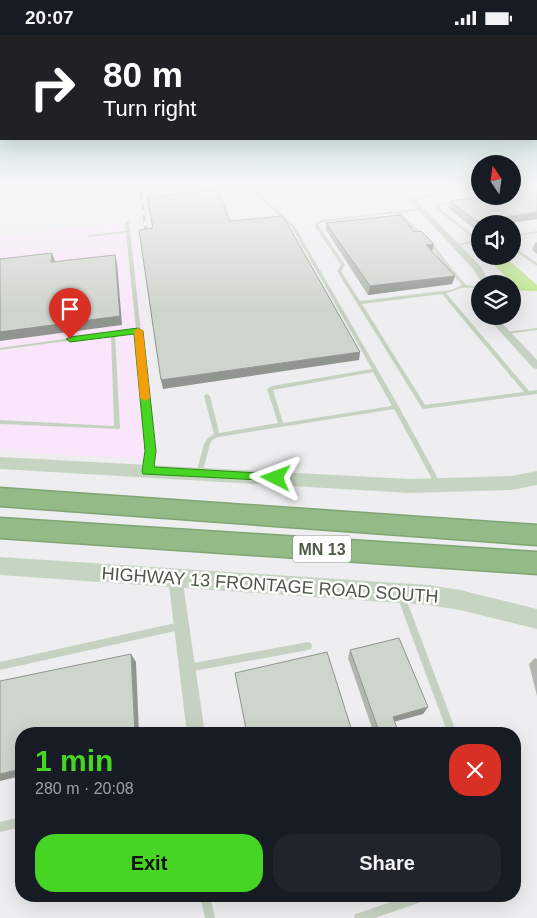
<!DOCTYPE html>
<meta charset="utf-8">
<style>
:root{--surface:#171b24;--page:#20242c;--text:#f1f3f6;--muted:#9ea1a6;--accent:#45d522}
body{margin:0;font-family:Arial,sans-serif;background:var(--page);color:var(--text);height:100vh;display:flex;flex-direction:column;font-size:19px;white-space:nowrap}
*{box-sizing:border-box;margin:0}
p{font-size:16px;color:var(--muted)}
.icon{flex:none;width:28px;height:28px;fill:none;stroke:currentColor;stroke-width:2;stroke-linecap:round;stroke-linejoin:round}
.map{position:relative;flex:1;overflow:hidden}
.side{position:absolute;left:15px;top:692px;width:506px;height:175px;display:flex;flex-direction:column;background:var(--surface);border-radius:20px;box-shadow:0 5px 20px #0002}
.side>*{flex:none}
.guide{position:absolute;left:0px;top:0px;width:538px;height:105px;box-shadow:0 5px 20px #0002;background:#202124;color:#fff;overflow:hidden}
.needle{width:32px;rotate:347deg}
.fabs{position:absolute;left:471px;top:120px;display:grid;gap:10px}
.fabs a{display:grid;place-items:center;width:50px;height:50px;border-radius:50%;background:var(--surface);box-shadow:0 5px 20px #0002;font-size:25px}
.pin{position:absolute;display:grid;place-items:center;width:42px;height:42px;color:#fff;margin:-51px -21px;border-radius:50% 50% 50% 0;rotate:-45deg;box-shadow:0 0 5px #0007}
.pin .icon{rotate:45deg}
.me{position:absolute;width:55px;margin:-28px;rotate:273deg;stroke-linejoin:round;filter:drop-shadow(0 0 4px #0008)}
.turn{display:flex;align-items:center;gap:18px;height:105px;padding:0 20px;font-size:22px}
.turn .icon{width:65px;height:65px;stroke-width:2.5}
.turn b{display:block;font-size:35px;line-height:42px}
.round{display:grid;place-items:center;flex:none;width:52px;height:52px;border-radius:20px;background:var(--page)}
.summary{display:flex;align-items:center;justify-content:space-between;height:85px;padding:0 20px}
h1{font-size:30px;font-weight:600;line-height:38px;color:var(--accent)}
.primary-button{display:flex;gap:10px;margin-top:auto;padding:10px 20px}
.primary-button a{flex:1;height:58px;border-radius:20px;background:var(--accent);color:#111;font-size:20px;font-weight:600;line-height:58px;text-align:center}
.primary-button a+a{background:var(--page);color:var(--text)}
.status{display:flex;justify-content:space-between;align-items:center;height:35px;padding:0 25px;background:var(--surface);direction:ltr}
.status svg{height:14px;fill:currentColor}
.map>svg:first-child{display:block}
.commercial{fill:#f9e6fa}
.water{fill:#bee78c}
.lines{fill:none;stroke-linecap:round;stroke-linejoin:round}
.highway-casing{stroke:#7ea572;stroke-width:3}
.lane{fill:#c6d2c1;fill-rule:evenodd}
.street{fill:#c6d2c1;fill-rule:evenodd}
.secondary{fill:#c6d5c1;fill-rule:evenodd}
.highway{fill:#94ba87;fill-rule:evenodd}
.rail-casing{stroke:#b1b7b0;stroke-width:3}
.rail{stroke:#fff;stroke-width:2;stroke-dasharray:5.5;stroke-linecap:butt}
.wall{fill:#b1b7af}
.shaded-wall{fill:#90958f}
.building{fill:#ced5cc;stroke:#90958f}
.route{fill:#45d522;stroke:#2d8a16}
.slow{fill:#f59e0b}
.labels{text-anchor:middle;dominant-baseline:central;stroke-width:5;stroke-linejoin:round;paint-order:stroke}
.shield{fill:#fff;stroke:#828b7e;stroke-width:1}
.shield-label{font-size:16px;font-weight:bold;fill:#4c5946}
.street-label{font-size:18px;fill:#4c5946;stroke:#fff}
</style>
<div class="status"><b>20:07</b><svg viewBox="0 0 49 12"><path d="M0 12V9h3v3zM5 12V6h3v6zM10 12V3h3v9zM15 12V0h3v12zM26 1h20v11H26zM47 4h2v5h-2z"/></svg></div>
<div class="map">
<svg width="537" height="883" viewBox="0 0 537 883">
<rect width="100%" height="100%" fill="#eeedf0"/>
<path class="commercial" d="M132 187 160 426 0 416V201Z"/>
<path class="water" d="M486 221H504L537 250V256H521L510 246 504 245 507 243Z"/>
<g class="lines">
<defs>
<g id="highway">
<path d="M0 453 537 490V510L0 471Z"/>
<path d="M0 483 537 517V539L0 503Z"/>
</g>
</defs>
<use href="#highway" class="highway-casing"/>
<g class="lane">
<path d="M201 153H211L209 154 152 159 150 158 152 157Z"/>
<path d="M249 153H252L294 190 399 372 441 449 440 451H436L394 374 218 402 212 405 210 409 202 439 201 441H197L196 439 204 409 208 403 214 399 204 361 205 360 207 359 210 361 219 398 278 388 267 354 272 351 372 334 291 191ZM373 337 392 371 283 388 273 355Z"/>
<path d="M401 153H404L411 162V164H409Z"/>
<path d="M523 153H526L531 156 512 159V157L526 155Z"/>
<path d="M458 166 460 167 459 168 440 171 439 173 479 205V207L455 211 453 210 475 205 435 173 438 169Z"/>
<path d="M421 173H422V175L401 178 438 215 445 225 466 250 480 252V254C474 253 468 252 463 253 457 254 452 257 446 258L529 356 537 355V359L424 374 422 373 337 236 341 230 314 190 321 185ZM397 178 435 217 442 227 462 250 451 255 360 266 341 236 345 230 318 190 322 187ZM442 259 524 357 425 370 362 269Z"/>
<path d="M127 186 129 187 154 416 150 436 147 438 144 436 148 416 136 297 115 300 120 393 119 394 0 389V385L114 391 111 300 0 315V313L136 294 126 198 89 202 87 201 89 200 126 196 125 187Z"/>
<path d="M537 196V198L512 202V200Z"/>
<path d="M512 211 537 228V231L512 214Z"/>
<path d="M537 293V295L506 299 504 298 506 297Z"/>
<path d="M401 558 404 559 405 561 457 699H448L397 561 398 559Z"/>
<path d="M180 587 183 588 184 591 183 594 180 595 0 635V627Z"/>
<path d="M308 607 311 608 312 611 311 614 308 615 188 637 185 636 184 633 185 630 188 629Z"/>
<path d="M21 782V792L0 797V787Z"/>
<path d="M200 861H210L215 883H205Z"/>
<path d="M408 861H429L428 865 424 866 375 883H354L355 879 359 878Z"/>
</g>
<g class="street">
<path d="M468 153H480V155L415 164 481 232 488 245 487 249H480V251V245L474 235 407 163Z"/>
<path d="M480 252V272L477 271 473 261 477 253Z"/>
<path d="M486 281H495L537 325V334L533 333Z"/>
<path d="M175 535 180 537 182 542 205 699H187L168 542 170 537Z"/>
</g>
<g class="secondary">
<path d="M0 422 410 444 512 441 537 436V450L512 455 410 458 0 434Z"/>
<path d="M0 522 429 550 460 555 537 574V594L460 575 429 570 0 540Z"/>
</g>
<use href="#highway" class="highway"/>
<defs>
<path id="rail" d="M140 153 147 202"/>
</defs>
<use href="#rail" class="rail-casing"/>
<use href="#rail" class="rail"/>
</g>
<g class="wall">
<path d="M450 166 537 184 504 189H480V192L473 193 448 173Z"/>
<path d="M326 188 432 216 455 241 452 249 368 260 326 195Z"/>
<path d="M537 207V219L532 215 535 208Z"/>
<path d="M350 615 428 672 423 679 394 687 399 699H374L348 623Z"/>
<path d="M535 623 537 624V661L529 629Z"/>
</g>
<g class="shaded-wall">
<path d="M537 177V184L504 189H480V192L473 193 476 186Z"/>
<path d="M434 209 432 216 426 210Z"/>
<path d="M52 218 55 226 54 235 51 227Z"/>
<path d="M115 220 117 228 122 290 0 306V297Z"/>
<path d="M455 241 452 249 368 260 370 251Z"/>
<path d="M360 317 359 325 163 354 161 345Z"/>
<path d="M131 619 136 627 139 699H135Z"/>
<path d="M428 672 423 679 388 688 393 682Z"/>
<path d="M21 734V741L0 746V739Z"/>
</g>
<g class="building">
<path d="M537 154V177L476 186 450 166 484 161H512V157Z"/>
<path d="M218 155 230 186 283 181 360 317 161 345 139 195 153 193 147 162Z"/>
<path d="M400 180 414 197 421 196 434 209 426 210 455 241 370 251 326 188Z"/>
<path d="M52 218 51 227 115 220 120 281 0 297V224Z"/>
<path d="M399 603 428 672 393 682 399 699H380L350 615Z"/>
<path d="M327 617 353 699H247L235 638Z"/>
<path d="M131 619 135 699H21V734L0 739V646Z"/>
</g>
<linearGradient id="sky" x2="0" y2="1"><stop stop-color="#97c8c3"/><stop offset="0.55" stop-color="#f7f7f8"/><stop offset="1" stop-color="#f7f7f8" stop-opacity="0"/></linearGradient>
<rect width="537" height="276" fill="url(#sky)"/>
<path class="route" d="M138 293 143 296 156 416 154 432 276 439 281 443 280 446 143 439 142 436 145 416 134 299 70 307 66 304 70 302Z"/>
<path class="slow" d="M138 293 143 296 150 363 145 366 140 363 134 296Z"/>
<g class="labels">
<rect class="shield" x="293" y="500.5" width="58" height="27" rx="4"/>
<g class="shield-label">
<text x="322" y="514">MN 13</text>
</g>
<g class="street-label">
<text transform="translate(270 550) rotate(4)">HIGHWAY 13 FRONTAGE ROAD SOUTH</text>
</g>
</g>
</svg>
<div class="fabs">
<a><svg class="needle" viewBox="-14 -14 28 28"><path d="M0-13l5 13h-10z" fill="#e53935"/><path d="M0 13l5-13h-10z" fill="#9ea1a6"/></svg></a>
<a><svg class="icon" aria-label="sound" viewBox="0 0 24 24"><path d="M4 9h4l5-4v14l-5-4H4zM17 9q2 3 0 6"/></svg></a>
<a><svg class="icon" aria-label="layers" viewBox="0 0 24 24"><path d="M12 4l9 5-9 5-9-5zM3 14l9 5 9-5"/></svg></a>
</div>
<div class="pin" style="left:70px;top:304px;background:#d93025"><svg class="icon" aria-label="arrive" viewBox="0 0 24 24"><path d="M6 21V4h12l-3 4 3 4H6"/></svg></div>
<svg class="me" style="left:276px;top:443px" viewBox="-20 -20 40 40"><path d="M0-17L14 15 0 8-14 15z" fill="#45d522" stroke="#fff" stroke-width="4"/></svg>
<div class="guide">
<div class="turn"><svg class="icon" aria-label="right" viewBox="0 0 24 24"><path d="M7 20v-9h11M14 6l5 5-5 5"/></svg><div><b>80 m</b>Turn right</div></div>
</div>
<section class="side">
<div class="summary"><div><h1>1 min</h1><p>280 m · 20:08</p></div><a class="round" style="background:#d93025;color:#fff"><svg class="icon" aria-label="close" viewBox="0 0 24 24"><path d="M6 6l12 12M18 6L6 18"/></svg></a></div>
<div class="primary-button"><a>Exit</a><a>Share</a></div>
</section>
</div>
